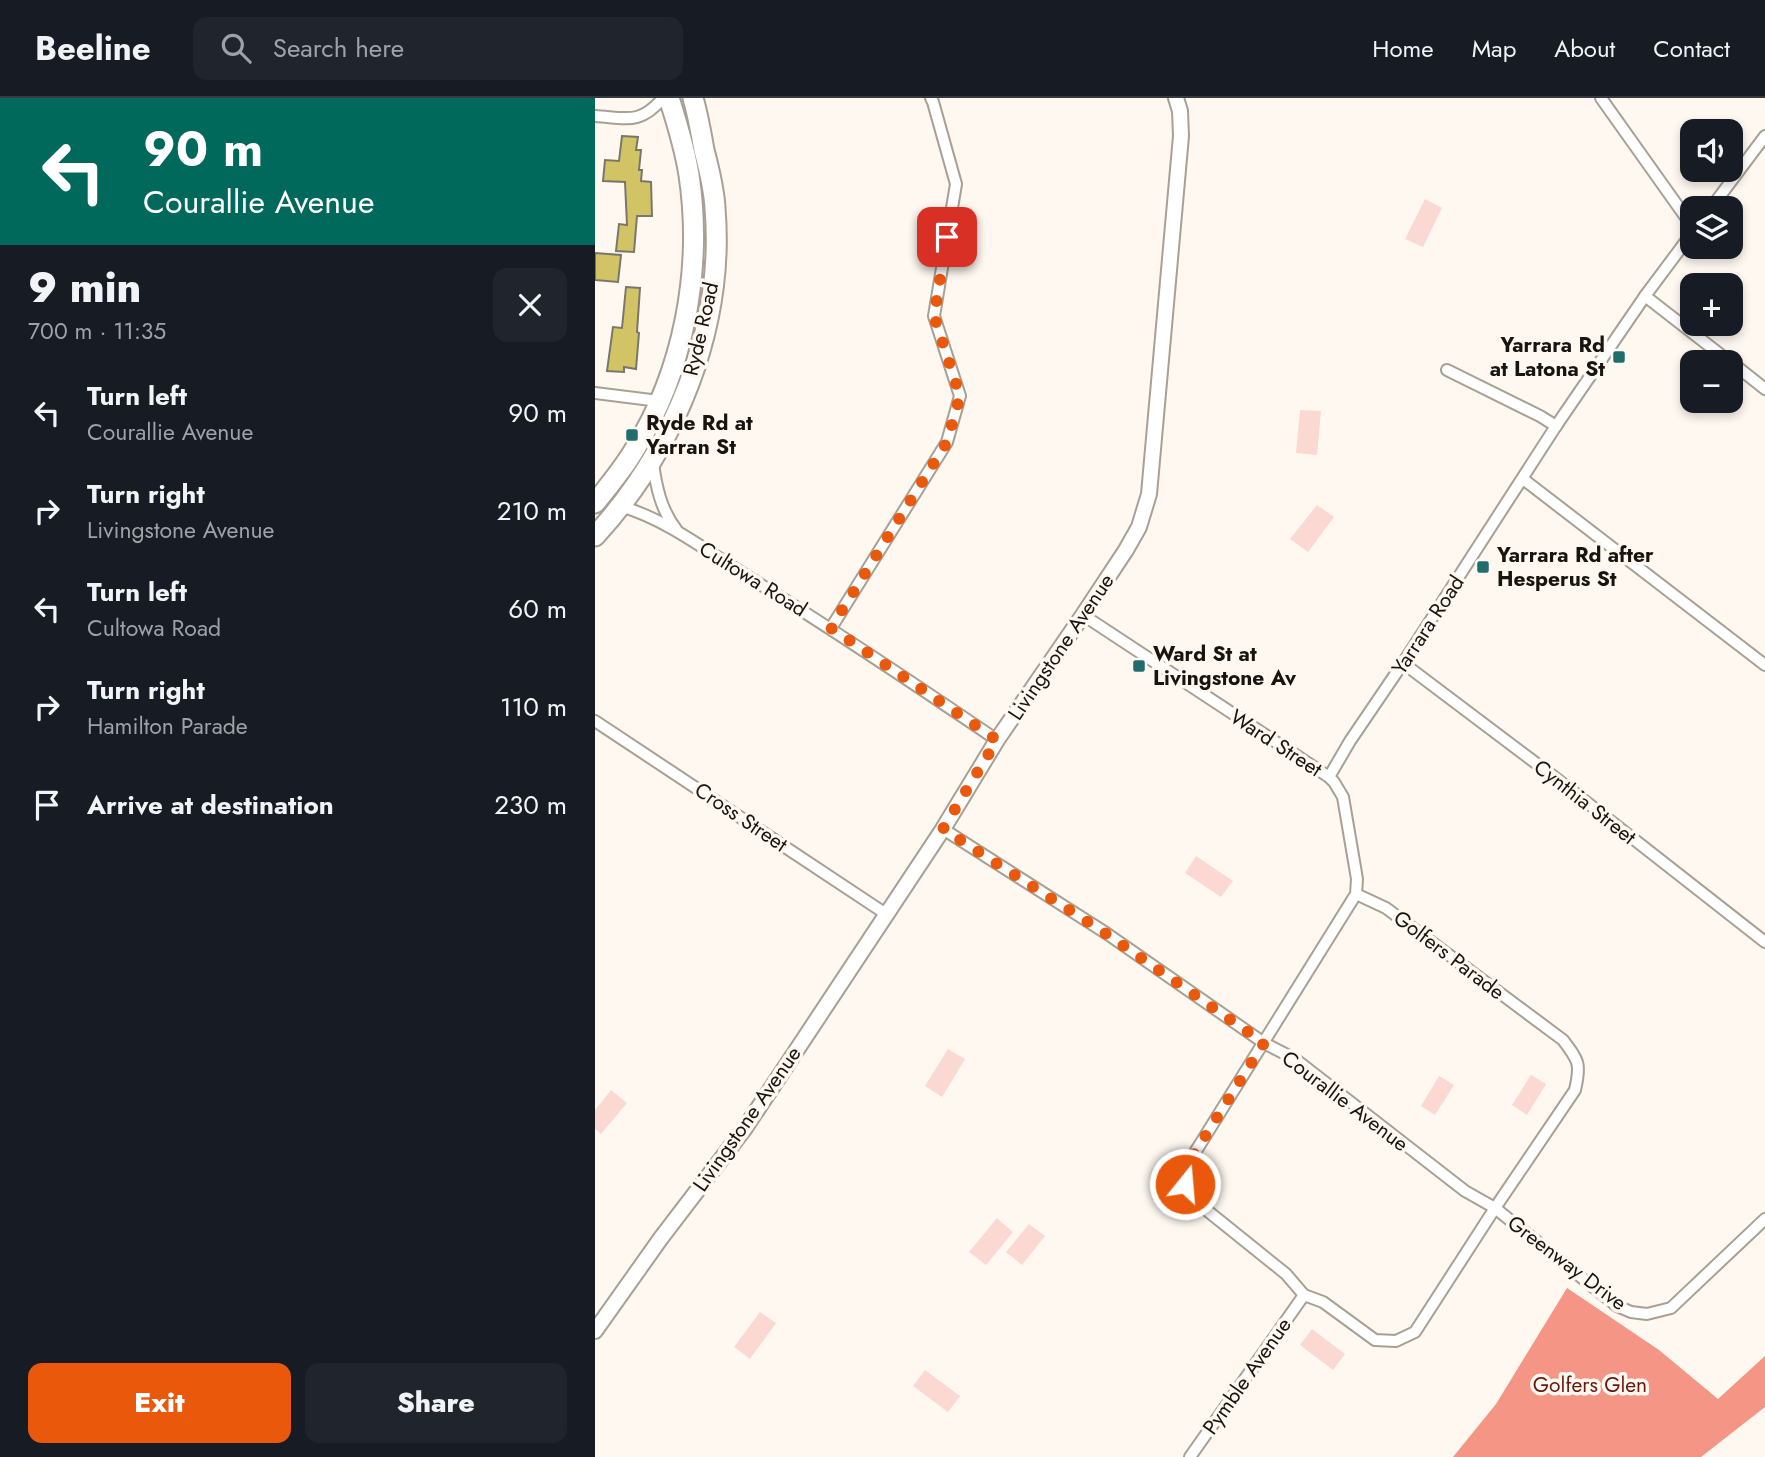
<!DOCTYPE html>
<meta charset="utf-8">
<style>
:root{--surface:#171b24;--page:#20242c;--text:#f1f3f6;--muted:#9ea1a6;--line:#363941;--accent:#ea580c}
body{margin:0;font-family:Jost,sans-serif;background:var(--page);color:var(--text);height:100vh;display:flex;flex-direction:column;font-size:26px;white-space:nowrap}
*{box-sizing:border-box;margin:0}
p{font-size:23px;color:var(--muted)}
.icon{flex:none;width:38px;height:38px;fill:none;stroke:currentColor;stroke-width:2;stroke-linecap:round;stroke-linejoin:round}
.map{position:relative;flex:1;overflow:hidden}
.details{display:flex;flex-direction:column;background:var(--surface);width:595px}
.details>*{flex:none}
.top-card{background:#00695c;color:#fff;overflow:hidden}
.fabs{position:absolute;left:1085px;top:21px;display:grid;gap:14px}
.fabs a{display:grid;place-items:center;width:63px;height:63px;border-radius:14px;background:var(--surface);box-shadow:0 4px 10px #0003;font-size:35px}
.pin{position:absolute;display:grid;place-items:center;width:60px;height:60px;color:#fff;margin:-30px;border-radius:14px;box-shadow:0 4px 10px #0006}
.me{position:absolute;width:77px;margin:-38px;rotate:17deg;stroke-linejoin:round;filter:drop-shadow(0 0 5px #0008)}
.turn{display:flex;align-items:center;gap:24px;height:147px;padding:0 28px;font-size:32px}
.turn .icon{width:91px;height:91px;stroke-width:2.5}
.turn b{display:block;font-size:49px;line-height:60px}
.round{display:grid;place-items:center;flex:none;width:74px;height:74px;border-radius:14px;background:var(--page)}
.overview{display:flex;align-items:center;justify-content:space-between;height:119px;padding:0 28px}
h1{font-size:42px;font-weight:800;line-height:52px}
.cta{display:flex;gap:14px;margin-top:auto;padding:14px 28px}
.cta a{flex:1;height:80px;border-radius:14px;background:var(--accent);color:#fff;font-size:28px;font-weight:800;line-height:80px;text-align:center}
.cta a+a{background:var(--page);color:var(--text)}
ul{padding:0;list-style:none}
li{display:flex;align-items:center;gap:21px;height:98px;padding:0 28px}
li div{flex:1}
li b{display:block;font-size:26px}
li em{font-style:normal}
header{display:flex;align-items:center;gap:42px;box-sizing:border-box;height:98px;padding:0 35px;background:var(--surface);border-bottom:2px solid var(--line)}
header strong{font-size:33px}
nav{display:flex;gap:38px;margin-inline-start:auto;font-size:24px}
.search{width:490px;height:63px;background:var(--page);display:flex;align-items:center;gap:18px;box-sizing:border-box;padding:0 24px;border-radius:14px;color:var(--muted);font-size:26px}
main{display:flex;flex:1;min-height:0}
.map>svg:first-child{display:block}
.green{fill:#fbd8d2}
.forest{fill:#f49585}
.building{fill:#d2c465;stroke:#79776a;stroke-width:2}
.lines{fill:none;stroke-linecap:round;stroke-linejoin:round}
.minor-casing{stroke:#a8a093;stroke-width:14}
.tertiary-casing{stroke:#a8a093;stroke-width:18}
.trunk-casing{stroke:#a8a093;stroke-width:23}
.minor{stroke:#fff;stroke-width:10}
.tertiary{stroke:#fff;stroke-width:14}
.trunk{stroke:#fff;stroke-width:19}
.route{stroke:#ea580c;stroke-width:12;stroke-dasharray:0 21.6}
.poi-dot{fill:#216d6d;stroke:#fef8f1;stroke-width:2.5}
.labels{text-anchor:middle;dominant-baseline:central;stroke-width:7;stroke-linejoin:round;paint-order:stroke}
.street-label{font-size:21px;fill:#181511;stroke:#fef8f1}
.poi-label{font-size:21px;font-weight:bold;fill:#181511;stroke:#fef8f1;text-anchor:start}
.park-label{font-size:21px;fill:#6a160e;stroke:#fef8f1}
</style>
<header>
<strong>Beeline</strong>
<div class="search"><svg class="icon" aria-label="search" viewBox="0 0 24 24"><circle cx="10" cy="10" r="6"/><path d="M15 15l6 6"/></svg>Search here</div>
<nav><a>Home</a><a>Map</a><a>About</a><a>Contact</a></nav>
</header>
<main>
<section class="details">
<div class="top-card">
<div class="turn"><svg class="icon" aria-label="left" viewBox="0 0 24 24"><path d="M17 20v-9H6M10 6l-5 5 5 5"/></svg><div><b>90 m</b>Courallie Avenue</div></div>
</div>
<div class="overview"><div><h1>9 min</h1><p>700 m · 11:35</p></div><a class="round"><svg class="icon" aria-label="close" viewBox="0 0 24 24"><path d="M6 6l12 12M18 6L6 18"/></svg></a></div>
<ul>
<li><svg class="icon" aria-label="left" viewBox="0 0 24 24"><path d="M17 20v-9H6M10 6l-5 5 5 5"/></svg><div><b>Turn left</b><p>Courallie Avenue</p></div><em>90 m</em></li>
<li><svg class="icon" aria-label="right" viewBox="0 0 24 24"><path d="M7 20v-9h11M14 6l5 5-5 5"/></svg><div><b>Turn right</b><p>Livingstone Avenue</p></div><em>210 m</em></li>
<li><svg class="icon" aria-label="left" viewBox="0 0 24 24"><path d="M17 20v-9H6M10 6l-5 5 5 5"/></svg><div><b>Turn left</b><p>Cultowa Road</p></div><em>60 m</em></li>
<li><svg class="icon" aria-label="right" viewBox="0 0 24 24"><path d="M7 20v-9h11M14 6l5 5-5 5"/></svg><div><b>Turn right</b><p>Hamilton Parade</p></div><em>110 m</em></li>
<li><svg class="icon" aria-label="arrive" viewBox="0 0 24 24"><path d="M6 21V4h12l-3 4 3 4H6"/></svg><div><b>Arrive at destination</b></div><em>230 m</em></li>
</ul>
<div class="cta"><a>Exit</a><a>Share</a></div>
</section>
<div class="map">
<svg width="1170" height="1359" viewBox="0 0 1170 1359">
<rect width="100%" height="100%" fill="#fef8f1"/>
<g class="green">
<path d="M830 101 847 110 828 149 810 141Z"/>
<path d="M705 312 726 313 722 357 701 355Z"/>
<path d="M722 407 739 419 713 454 695 441Z"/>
<path d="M601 758 638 783 626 799 590 775Z"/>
<path d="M353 951 370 961 347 999 330 988Z"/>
<path d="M936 977 951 986 932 1017 917 1007Z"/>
<path d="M844 978 859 987 840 1017 826 1008Z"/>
<path d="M16 992 32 1005 6 1036 0 1031V1012Z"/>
<path d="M402 1120 418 1134 391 1167 374 1154Z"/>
<path d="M434 1126 450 1138 427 1167 411 1154Z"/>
<path d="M165 1214 181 1225 155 1261 139 1249Z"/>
<path d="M717 1231 750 1256 738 1272 705 1247Z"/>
<path d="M330 1272 365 1298 353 1314 318 1288Z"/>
</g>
<path class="forest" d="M972 1190 1064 1252 1123 1301 1170 1258V1309L1106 1359H858L901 1306Z"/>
<g class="building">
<path d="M27 38 43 39 41 52H46L44 72H47L46 83 56 84 57 118H42L39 154 21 153 24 126 32 127 30 84 8 83 10 62 24 63Z"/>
<path d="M0 155 26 157 23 184 0 182Z"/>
<path d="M31 189 45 190 42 234 44 235 41 271 29 269V274L12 273 18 229 27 230Z"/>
</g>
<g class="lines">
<defs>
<g id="minor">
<path d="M1006 0 1097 128"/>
<path d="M0 18C32 20 45 27 68 0"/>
<path d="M1116 110 1170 38"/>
<path d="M1050 198 1135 264"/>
<path d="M1136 264 1170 291"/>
<path d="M852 272 945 318 961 328"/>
<path d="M0 295 64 303"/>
<path d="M58 365C61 388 66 412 81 431"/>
<path d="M928 381 1170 567"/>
<path d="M25 408C70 421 108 450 147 475 233 528 318 585 402 642"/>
<path d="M488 517 734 679 739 684 748 699 762 781 761 796 599 1056C588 1078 588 1081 599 1102L691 1176 709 1197 728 1204 780 1242 801 1243 820 1234 900 1110 980 992C986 966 984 963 968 942L791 810 761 796"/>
<path d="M236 530 352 344 365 298 339 218 361 86 338 4 336 0"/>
<path d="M808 565 962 681 1170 844"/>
<path d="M0 623 291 816"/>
<path d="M734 679 755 643 808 565 961 328 1050 198 1097 135"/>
<path d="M348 731 511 835 669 945 700 961 870 1093 900 1110 1022 1208 1036 1214 1052 1216 1076 1210 1170 1121"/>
<path d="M595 1359 709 1197"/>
</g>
<path id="tertiary" d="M0 1233 66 1140 150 1030 348 731 402 642 488 517 531 452 544 429 554 396 586 38 585 13 581 0"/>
<g id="trunk">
<path d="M0 405C13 389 27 372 38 354 89 274 108 171 94 77 90 51 82 25 74 0"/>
<path d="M0 438C80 351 130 230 120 110 119 91 114 71 109 52 106 35 103 17 98 0"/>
</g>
</defs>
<use href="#minor" class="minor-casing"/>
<use href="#tertiary" class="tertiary-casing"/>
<use href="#trunk" class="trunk-casing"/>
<use href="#minor" class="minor"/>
<use href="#tertiary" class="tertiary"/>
<use href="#trunk" class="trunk"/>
</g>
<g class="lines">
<path class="route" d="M352 139 339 218 365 298 352 344 236 530 402 642 348 731 510 835 669 945 599 1056 592 1070 590 1086"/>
</g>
<g class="poi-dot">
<rect x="1017" y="252" width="14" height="14" rx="3.5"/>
<rect x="30" y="330" width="14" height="14" rx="3.5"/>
<rect x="881" y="462" width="14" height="14" rx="3.5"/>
<rect x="537" y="561" width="14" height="14" rx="3.5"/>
</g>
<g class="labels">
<g class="street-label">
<text transform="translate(106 231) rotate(-77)">Ryde Road</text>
<text transform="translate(158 481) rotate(32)">Cultowa Road</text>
<text transform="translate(833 527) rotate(-57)">Yarrara Road</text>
<text transform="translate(466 549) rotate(-56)">Livingstone Avenue</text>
<text transform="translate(681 645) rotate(33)">Ward Street</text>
<text transform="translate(990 704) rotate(38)">Cynthia Street</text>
<text transform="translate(146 719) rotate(34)">Cross Street</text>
<text transform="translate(854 857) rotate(37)">Golfers Parade</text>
<text transform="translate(750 1003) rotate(37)">Courallie Avenue</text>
<text transform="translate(152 1021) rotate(-55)">Livingstone Avenue</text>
<text transform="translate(972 1165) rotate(37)">Greenway Drive</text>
<text transform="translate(652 1278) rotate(-55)">Pymble Avenue</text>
</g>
<g class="poi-label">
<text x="1010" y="247" text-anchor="end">Yarrara Rd<tspan x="1010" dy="24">at Latona St</tspan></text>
<text x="51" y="325">Ryde Rd at<tspan x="51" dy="24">Yarran St</tspan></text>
<text x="902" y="457">Yarrara Rd after<tspan x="902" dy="24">Hesperus St</tspan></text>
<text x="558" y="556">Ward St at<tspan x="558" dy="24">Livingstone Av</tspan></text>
</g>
<g class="park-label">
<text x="995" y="1287">Golfers Glen</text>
</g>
</g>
</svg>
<div class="fabs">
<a><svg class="icon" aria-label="sound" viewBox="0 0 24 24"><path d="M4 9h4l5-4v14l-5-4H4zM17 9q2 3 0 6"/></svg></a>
<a><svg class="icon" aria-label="layers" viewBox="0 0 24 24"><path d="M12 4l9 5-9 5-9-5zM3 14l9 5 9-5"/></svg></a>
<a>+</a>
<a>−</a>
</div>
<div class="pin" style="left:352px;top:139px;background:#d93025"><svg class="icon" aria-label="arrive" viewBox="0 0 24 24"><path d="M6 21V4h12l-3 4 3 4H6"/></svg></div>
<svg class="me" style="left:590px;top:1086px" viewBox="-20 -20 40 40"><circle r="17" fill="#ea580c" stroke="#fff" stroke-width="3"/><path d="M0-11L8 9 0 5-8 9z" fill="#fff"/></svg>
</div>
</main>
